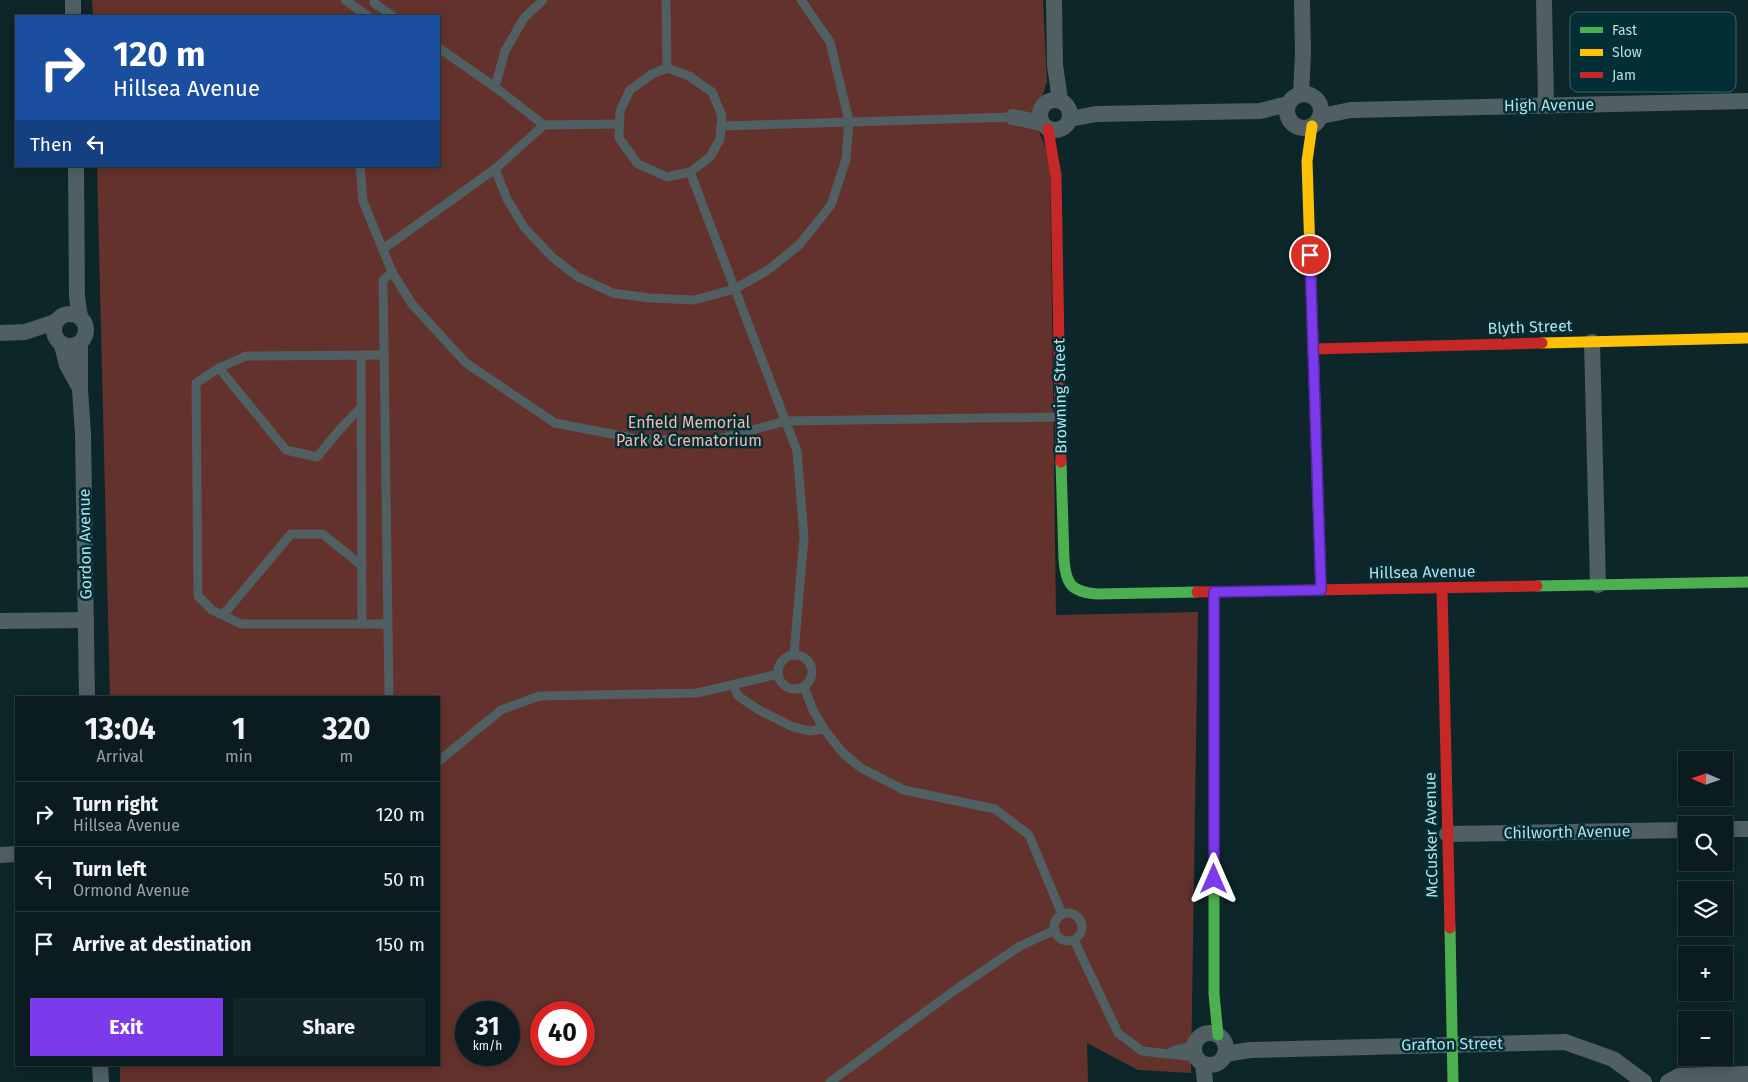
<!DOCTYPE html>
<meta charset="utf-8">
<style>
:root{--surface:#0a1c1f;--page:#132528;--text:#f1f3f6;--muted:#99a1a4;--line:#2a3a3d;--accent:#7c3aed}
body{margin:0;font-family:"Fira Sans",sans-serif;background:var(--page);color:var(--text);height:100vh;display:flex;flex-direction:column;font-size:19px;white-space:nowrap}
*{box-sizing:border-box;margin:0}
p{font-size:16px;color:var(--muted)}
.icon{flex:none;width:28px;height:28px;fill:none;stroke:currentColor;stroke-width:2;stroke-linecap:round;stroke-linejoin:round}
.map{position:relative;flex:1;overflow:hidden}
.drawer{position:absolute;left:15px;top:696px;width:425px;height:370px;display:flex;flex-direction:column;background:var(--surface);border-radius:0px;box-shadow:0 2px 12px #0003,0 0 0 1px var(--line)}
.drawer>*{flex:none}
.top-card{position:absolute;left:15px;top:15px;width:425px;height:152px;border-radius:0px;box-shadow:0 2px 12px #0003,0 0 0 1px var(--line);background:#1a4fa0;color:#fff;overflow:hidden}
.needle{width:32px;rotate:272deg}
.fabs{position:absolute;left:1678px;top:751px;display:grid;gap:10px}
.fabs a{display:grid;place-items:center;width:55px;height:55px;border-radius:0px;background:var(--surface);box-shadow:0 2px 12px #0003,0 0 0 1px var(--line);font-size:25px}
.speed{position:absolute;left:455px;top:1001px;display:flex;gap:10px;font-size:25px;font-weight:700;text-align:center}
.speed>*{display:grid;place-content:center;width:65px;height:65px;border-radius:50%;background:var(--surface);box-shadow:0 2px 12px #0003,0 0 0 1px var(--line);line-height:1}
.speed small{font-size:12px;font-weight:400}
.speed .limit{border:8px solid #d22;background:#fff;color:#111}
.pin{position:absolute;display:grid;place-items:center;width:42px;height:42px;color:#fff;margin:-21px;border:2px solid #fff;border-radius:50%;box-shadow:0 1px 5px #0007}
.me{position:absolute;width:55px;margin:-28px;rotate:0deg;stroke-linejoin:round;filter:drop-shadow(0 0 4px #0008)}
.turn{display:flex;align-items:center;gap:18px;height:105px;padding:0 15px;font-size:22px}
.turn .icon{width:65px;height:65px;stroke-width:2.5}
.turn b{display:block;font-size:35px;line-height:42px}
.then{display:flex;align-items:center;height:48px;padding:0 15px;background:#0003;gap:10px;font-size:19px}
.eta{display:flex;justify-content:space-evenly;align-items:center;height:85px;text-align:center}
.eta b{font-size:30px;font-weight:700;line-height:35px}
.cta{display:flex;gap:10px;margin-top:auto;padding:10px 15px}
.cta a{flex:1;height:58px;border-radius:0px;background:var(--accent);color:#fff;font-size:20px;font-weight:700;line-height:58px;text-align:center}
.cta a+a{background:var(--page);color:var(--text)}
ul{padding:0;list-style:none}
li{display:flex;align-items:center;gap:15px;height:65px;padding:0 15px;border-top:1px solid var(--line)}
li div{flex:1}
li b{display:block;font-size:19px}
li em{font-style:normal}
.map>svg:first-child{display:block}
.green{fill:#64322c;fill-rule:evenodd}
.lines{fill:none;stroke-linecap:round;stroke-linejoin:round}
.lane{stroke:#505f61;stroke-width:9}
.street{stroke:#505f61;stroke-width:16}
.fast{stroke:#4caf50;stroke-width:11}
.slow{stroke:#ffc107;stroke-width:11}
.jam{stroke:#c62828;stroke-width:11}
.route-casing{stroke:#51269a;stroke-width:12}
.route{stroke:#7c3aed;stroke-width:9}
.labels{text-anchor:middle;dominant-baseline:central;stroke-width:5;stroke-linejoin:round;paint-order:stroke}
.street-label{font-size:16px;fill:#b9dee4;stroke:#012f35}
.park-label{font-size:16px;fill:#f8b6ad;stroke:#012f35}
.key{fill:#012f35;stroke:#38646a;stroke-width:1}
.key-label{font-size:14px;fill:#b9dee4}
</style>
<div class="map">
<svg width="1748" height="1082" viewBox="0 0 1748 1082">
<rect width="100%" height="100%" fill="#0d2629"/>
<path class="green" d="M92 0H1043L1047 81 1035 121 1050 160 1056 615 1198 612 1191 1073 1138 1070 1087 1043 1088 1082H120V1065H439V698L110 697 97 166H439V16H93ZM466 1012H509V1055H466ZM541 1012H584V1055H541Z"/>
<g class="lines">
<g class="lane">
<path d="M345 0 368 16"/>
<path d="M666 0 667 68"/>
<path d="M374 3 393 16"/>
<path d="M495 87 505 51 524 18 543 0"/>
<path d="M544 125 619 124"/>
<path d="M721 126 1013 117"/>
<path d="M360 166 363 201 392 272 412 304 466 363 555 423 638 439 711 441 786 421 1060 417"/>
<path d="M495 169 507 199 524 227 552 257 578 277 613 293 650 298 694 300 735 289 768 270 799 245 831 205 846 159 849 121 830 42 801 0"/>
<path d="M690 172 710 157 720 139 722 116 712 92 689 76 667 68 652 74 630 90 620 111 619 138 638 164 667 177 690 172 797 451 804 537 794 654"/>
<path d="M383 249 495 169 544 125 495 87 439 48"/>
<path d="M361 355 362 624"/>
<path d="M384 355 246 356 219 368 196 383 198 596 212 610 241 624H388"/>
<path d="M219 368 286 450 317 457 342 427 361 407"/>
<path d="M223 615 291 534H323L362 566"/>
<circle cx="795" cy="672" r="17"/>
<path d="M733 685 738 696 759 710 793 727 810 731 824 729"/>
<path d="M804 687 813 710 824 729 842 752 861 768 904 790 995 809 1029 835 1062 914"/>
<path d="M389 698 383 280 392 272"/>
<path d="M439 761 501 710 539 696 697 693 778 674"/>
<circle cx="1068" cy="927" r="14"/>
<path d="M1074 940 1118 1033 1142 1051 1196 1057"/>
<path d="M1172 1051 1195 1045"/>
<path d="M830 1082 955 990 1020 946 1055 930"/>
</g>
<g class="street">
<path d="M73 0V16"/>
<path d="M1054 0 1055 65 1060 100"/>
<path d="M1544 0 1546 105"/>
<circle cx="1304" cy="111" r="17"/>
<path d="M1301 94 1303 53 1302 0"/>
<circle cx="1055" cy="115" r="15"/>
<path d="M1321 116 1351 110 1748 101"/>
<path d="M1013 117 1042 123"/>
<path d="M1070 119 1096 114 1260 111 1288 104"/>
<path d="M76 166 77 297 80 317"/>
<circle cx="70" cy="330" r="16"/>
<path d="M0 333 25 332 55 322"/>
<path d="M1592 342 1598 585"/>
<path d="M80 343V390L83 434 87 698"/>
<path d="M62 345 67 365 78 385"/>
<path d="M0 621 86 620"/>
<path d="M1724 829H1748"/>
<path d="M1447 834 1686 830"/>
<path d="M0 855 16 854"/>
<circle cx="1210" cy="1049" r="16"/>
<path d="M1225 1054 1250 1050 1565 1042 1613 1059 1644 1082"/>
<path d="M1203 1064 1205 1082"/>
<path d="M100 1065 101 1082"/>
<path d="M1668 1082 1679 1076 1748 1074"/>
</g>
<g class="fast">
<path d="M1061 462 1064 560C1066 585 1072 592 1097 594L1197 592"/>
<path d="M1537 586 1748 582"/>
<path d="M1214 884V994L1218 1035"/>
<path d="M1450 928 1453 1082"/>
</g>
<g class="slow">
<path d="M1312 126 1307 161 1321 590"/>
<path d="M1542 343 1748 338"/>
<path d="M1214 592V884"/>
</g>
<g class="jam">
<path d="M1048 129 1056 176 1061 462"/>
<path d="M1313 349 1542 343"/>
<path d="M1442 588 1450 928"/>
<path d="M1197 592 1537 586"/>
</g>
</g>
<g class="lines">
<defs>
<path id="route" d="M1214 879V592L1321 590 1310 255"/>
</defs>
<use href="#route" class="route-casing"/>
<use href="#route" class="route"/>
</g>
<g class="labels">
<g class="street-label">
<text transform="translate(1549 105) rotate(-1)">High Avenue</text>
<text transform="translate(1530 327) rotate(-2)">Blyth Street</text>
<text transform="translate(1060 396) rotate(-91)">Browning Street</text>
<text transform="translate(85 544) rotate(-91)">Gordon Avenue</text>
<text transform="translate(1422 572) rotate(-1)">Hillsea Avenue</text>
<text transform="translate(1567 832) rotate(-1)">Chilworth Avenue</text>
<text transform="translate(1431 835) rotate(-91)">McCusker Avenue</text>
<text transform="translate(1452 1044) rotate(-1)">Grafton Street</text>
</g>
<g class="park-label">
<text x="689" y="422">Enfield Memorial<tspan x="689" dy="18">Park &amp; Crematorium</tspan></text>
</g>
</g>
<rect x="1570" y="12" width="166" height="80" rx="8" class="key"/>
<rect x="1580" y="27" width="23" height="6" fill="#4caf50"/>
<rect x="1580" y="49" width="23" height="7" fill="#ffc107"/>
<rect x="1580" y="72" width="23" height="6" fill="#c62828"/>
<g class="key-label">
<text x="1612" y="35">Fast</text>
<text x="1612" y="57">Slow</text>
<text x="1612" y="80">Jam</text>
</g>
</svg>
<div class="fabs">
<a><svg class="needle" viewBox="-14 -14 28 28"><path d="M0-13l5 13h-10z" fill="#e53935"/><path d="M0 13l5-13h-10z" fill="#99a1a4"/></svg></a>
<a><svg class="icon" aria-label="search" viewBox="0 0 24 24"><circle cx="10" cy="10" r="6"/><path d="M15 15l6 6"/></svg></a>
<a><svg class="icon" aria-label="layers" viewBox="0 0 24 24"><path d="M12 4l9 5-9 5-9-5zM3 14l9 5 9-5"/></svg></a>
<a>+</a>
<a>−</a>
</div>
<div class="speed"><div>31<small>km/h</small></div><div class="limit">40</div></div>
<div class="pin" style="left:1310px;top:255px;background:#d93025"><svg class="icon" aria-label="arrive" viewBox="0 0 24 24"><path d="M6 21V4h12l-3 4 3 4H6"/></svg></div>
<svg class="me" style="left:1214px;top:879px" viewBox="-20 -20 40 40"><path d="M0-17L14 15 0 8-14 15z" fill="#7c3aed" stroke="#fff" stroke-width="4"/></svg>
<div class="top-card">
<div class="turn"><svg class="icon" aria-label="right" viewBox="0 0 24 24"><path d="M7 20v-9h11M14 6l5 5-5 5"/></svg><div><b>120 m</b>Hillsea Avenue</div></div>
<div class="then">Then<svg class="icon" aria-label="left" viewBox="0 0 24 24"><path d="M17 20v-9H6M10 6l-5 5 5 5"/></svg></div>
</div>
<section class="drawer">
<div class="eta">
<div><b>13:04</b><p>Arrival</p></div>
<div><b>1</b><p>min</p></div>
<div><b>320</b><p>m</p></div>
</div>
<ul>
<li><svg class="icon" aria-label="right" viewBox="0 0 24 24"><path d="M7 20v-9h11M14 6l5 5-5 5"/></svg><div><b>Turn right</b><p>Hillsea Avenue</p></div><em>120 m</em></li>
<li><svg class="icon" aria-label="left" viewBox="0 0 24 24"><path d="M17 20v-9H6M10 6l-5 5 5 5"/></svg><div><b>Turn left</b><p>Ormond Avenue</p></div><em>50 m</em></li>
<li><svg class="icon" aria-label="arrive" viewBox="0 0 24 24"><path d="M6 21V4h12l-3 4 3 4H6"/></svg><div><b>Arrive at destination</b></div><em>150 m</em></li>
</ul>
<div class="cta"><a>Exit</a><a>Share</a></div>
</section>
</div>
